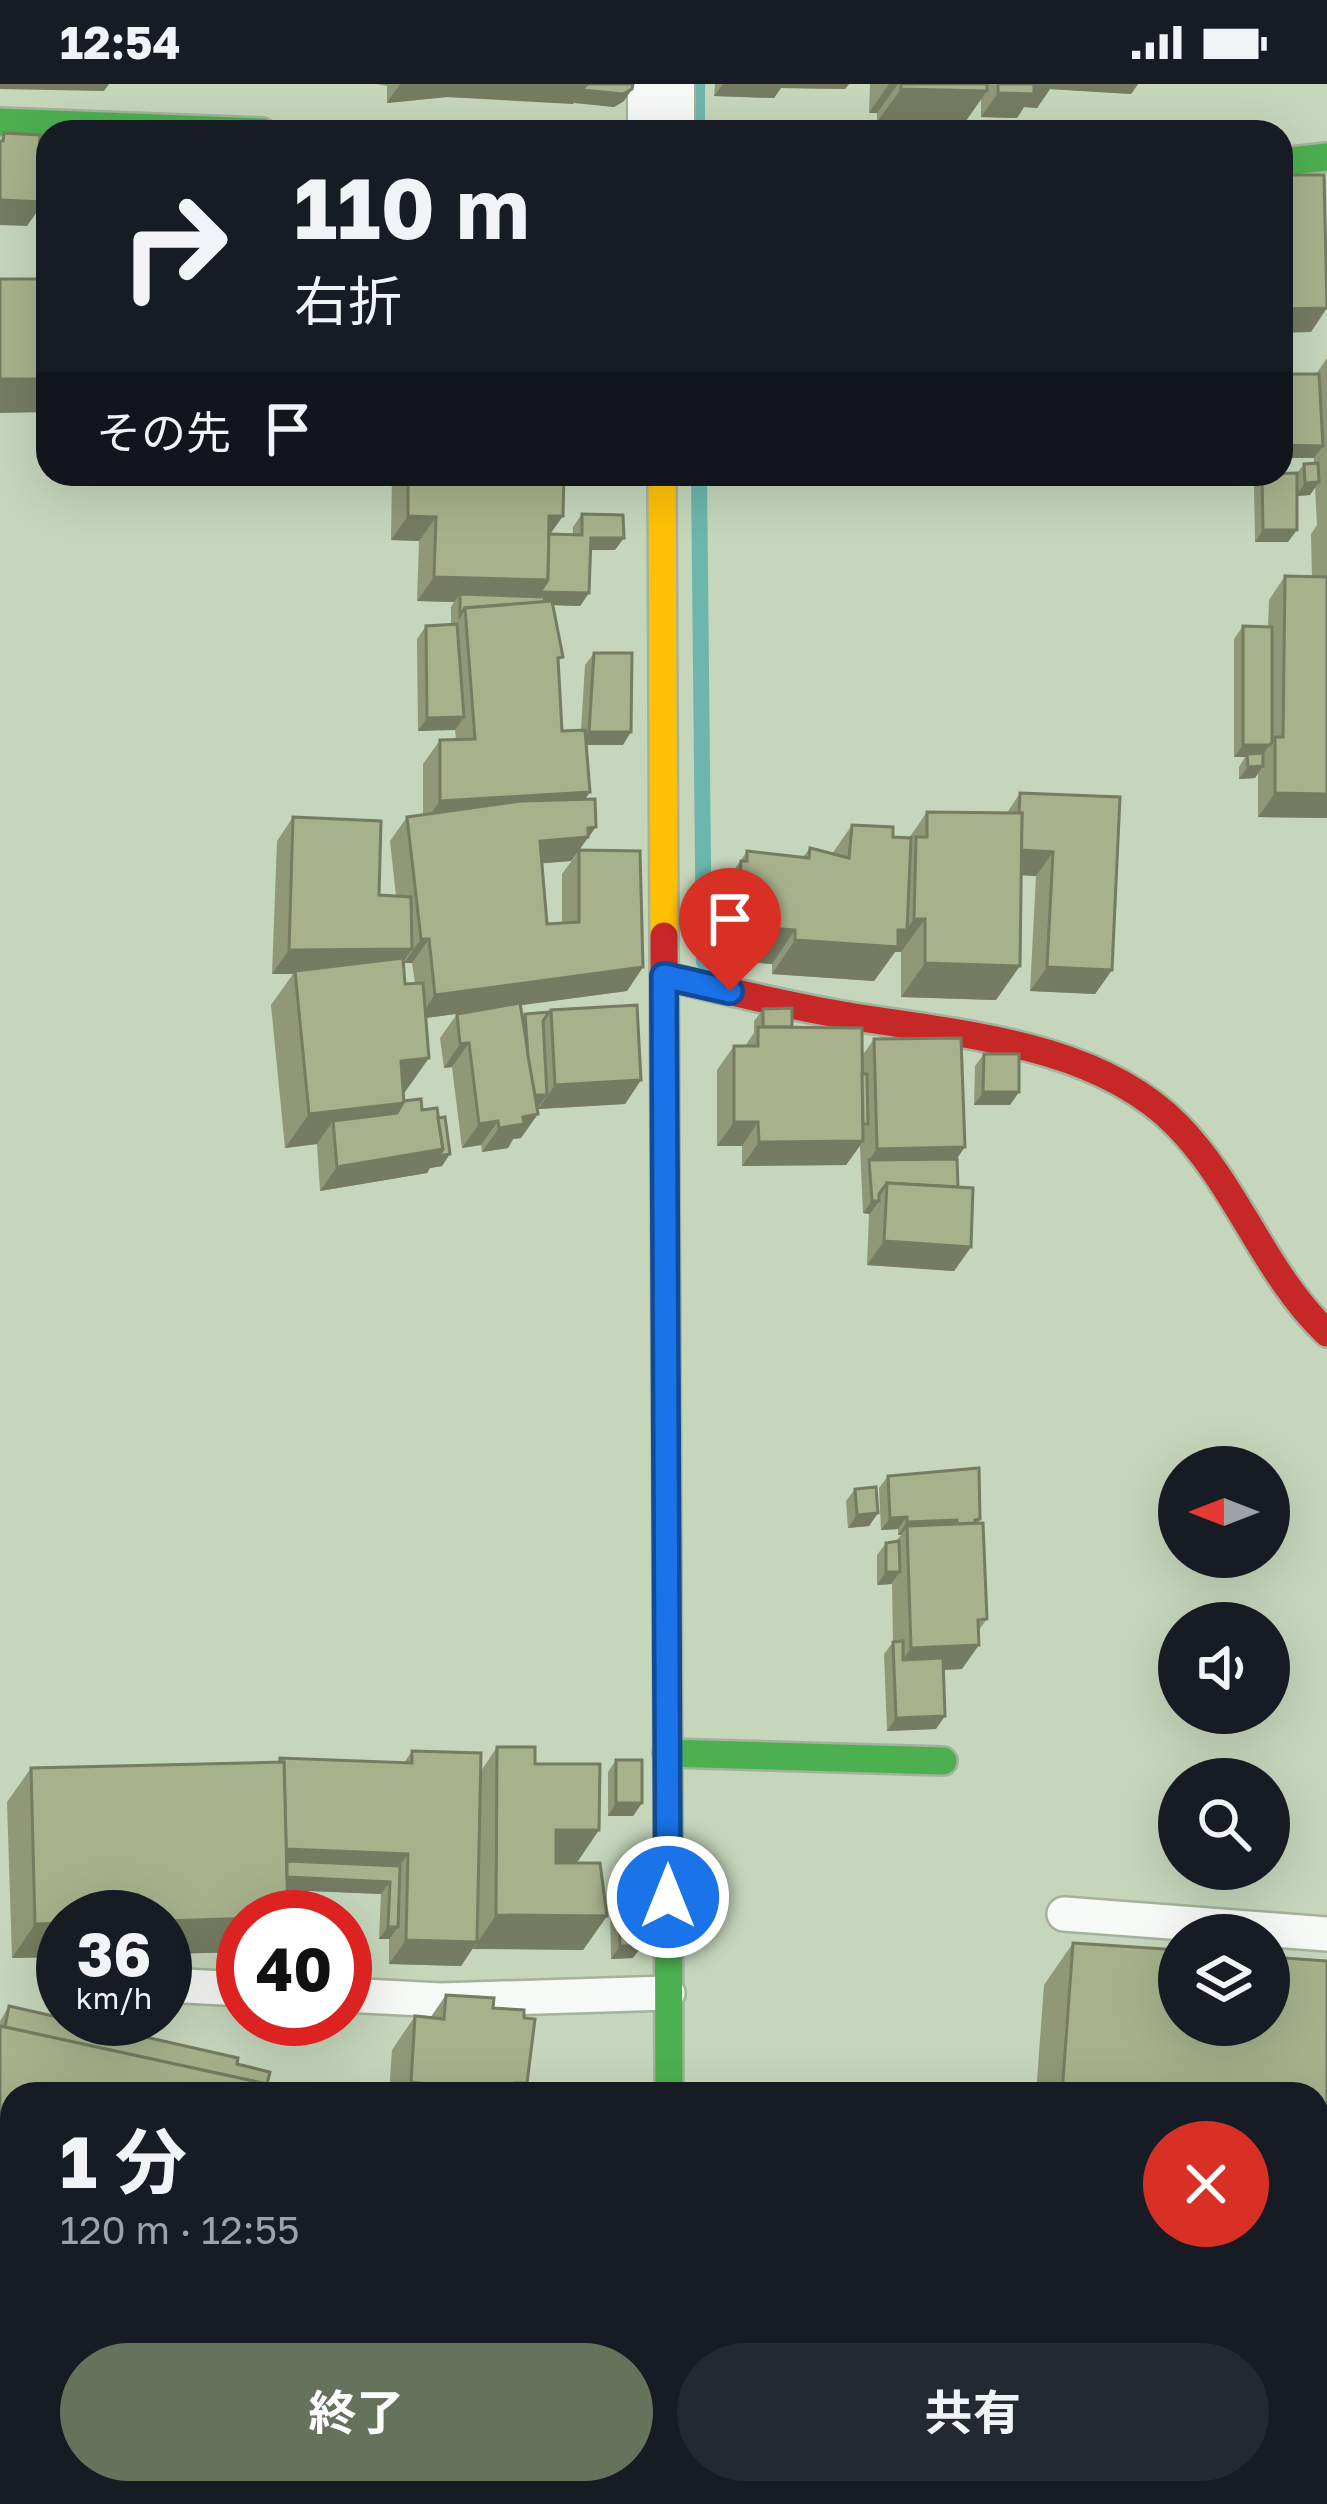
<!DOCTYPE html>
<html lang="ja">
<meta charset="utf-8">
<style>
:root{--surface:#171b24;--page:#242831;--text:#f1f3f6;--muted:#9ea1a6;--accent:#65735d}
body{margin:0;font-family:"Golos Text","Noto Sans JP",sans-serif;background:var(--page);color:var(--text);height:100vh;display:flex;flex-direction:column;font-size:45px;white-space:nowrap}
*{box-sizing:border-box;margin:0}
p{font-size:39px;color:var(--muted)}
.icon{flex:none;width:66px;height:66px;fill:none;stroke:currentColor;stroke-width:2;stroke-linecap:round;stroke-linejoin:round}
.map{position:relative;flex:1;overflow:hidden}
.side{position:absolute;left:0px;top:1998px;width:1329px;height:423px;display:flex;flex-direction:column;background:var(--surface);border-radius:36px 36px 0 0;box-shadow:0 12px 48px #0002}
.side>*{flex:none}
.banner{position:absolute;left:36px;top:36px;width:1257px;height:366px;border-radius:36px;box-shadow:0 12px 48px #0002;background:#171b24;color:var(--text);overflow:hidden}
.needle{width:78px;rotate:270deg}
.tools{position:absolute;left:1158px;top:1362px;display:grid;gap:24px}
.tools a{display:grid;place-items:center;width:132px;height:132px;border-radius:50%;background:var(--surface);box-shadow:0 12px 48px #0002;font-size:60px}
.speed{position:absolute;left:36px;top:1806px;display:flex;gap:24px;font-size:60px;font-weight:700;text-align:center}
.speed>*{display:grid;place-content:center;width:156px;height:156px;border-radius:50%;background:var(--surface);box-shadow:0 12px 48px #0002;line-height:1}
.speed small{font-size:30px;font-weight:400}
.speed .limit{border:18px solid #d22;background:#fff;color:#111}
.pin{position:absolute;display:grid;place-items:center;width:102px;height:102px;color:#fff;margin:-123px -51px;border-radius:50% 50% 50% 0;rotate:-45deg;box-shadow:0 0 12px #0007}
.pin .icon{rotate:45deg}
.me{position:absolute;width:132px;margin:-66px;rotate:0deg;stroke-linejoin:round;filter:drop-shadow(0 0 9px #0008)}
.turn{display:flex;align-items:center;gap:42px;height:252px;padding:0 60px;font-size:54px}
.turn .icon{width:156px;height:156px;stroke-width:2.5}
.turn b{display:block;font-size:84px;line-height:102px}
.then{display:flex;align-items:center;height:114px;padding:0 60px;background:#0003;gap:24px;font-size:45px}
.round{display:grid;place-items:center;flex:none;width:126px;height:126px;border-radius:63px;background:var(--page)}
.headline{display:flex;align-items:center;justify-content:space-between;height:204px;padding:0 60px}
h1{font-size:72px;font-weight:700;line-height:90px}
.cta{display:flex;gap:24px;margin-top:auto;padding:24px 60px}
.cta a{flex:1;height:138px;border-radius:72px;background:var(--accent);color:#fff;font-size:48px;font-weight:700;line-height:138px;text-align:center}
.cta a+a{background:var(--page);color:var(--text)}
.status{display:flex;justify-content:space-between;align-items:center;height:84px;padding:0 60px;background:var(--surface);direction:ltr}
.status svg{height:33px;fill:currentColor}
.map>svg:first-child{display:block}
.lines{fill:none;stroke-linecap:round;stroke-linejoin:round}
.stream{stroke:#6db6ad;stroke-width:16}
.lane-casing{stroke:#a4b29c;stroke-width:38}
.street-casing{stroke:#a4b29c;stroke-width:70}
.fast-casing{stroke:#a4b29c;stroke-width:32}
.slow-casing{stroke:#a4b29c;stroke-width:32}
.jam-casing{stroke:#a4b29c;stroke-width:32}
.lane{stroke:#f6f9f5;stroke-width:33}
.street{stroke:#f6f9f5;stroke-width:66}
.fast{stroke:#4caf50;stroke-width:27}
.slow{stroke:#ffc107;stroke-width:27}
.jam{stroke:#c62828;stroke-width:27}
.wall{fill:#909878;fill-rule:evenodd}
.shaded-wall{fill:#757c61}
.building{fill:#a7b18b;stroke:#757c61;stroke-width:3}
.route-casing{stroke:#114b97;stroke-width:30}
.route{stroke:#1a73e8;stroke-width:21}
</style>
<div class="status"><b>12:54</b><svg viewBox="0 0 49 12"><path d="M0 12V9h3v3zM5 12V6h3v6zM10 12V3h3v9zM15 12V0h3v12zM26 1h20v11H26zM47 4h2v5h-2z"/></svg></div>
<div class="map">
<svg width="1327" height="2420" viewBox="0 0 1327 2420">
<rect width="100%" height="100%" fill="#c5d6bb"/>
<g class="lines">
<g class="stream">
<path d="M697 48V0"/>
<path d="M699 390 704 878 712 879"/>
</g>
<defs>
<g id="lane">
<path d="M1064 1830 1327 1850"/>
<path d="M165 1901 243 1905"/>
<path d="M345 1911 441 1916 668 1909"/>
</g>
<path id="street" d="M661 48V0"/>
<g id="fast">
<path d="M0 38 262 48"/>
<path d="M1281 78 1327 73"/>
<path d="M667 1669 943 1677"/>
<path d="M668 1705 669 2010"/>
</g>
<path id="slow" d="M662 390 664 852"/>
<g id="jam">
<path d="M664 852 668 1705"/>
<path d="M664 892C724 906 783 921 843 931 953 950 1094 957 1177 1041 1238 1103 1264 1189 1327 1249"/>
<path d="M671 2409V2420"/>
</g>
</defs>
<use href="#lane" class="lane-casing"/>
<use href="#street" class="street-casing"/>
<use href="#fast" class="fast-casing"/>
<use href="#slow" class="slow-casing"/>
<use href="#jam" class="jam-casing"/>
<use href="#lane" class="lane"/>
<use href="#street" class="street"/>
<use href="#fast" class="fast"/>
<use href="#slow" class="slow"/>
<use href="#jam" class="jam"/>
</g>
<g class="wall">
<path d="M377 0H633L632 5 624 17 614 23 574 18 447 13 387 19V2Z"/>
<path d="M715 0H849L845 5 781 4 774 14 714 12Z"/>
<path d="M870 0H1138L1131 10 1050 5 1037 24 1024 23 1017 34 981 33V15L963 41 877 38V29H869Z"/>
<path d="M1327 274V734L1258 733V689L1255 694 1239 695V683L1245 673H1234V555L1243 542 1268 543 1269 516 1285 492 1312 493 1311 450 1317 441 1315 403 1310 411 1297 412 1288 458H1255L1254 401 1262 390 1297 389 1304 380 1314 379V374H1281V290H1316Z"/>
<path d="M392 390H564L550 450 573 451V443L582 430 615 466H590L589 509 580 522 553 521 562 647 581 646 585 581 594 569 623 661H586L585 715 580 766 643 883 627 907 520 921 522 934 525 930 549 928 551 926 641 996 625 1020 538 1025 537 1023 521 1054 513 1055 508 1064 482 1068 481 1061 462 1064 452 983 444 984 440 954 457 930 470 928 426 934 429 974 403 1008 404 1017 422 1026 442 1082 430 1084 427 1089 320 1107 317 1060 285 1064 271 921 293 890H272L277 757 293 733 379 811 396 812 390 757 407 733 423 730V680L440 656H456L455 645 418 647 417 555 426 542 451 540V523L454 518 417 517 419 457 391 456ZM579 767 562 790V839L547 840 542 779 571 777ZM404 879H412L415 899 405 900Z"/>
<path d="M1020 709 1120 713 1112 886 1095 910 1030 907 1036 792 1021 791 996 916 901 913V868H895L874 897 772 890V880L713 875 717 811 747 767 803 773 810 764 832 770 852 741 893 753 909 754 927 728 1007 729Z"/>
<path d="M763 925 792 943 862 972 874 955 957 1075 958 1103 971 1163 954 1187 867 1181 869 1130 863 1129 860 1062 846 1081 742 1082V1062H717V986L734 962H745L754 949V937Z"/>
<path d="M984 970 1010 1021H974L975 982Z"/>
<path d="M888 1392 980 1435 978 1439 987 1535 978 1547 962 1585 943 1586 936 1645 887 1647 884 1570 893 1558 892 1500 877 1501V1471L886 1459 896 1457 901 1451H898V1445L881 1446 879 1404Z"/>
<path d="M855 1405 878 1429 869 1442 848 1444 846 1417Z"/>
<path d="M497 1663 535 1680 576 1779 607 1832 583 1866 473 1864 461 1882 389 1880V1855H379L381 1810 287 1806 243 1833V1868L12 1874 7 1718 31 1684 277 1678 280 1674 404 1679 412 1667 481 1687Z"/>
<path d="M616 1676 642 1719 633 1732H608V1688Z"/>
<path d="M618 1811 633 1874 611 1875 610 1823Z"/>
<path d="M1073 1859 1179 1866V1941H1269V1873L1327 1877V2420H1007V2409H1317V2010H1036L1044 1901Z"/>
<path d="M446 1911 493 1924 519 2010H389L392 1966 415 1932 430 1934Z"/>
<path d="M9 1922 12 2010V2116L0 2114V1937Z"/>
<rect x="260" y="2409" width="281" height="11"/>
</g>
<g class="shaded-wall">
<path d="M0 0H109L104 7 0 5Z"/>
<path d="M400 0H587L573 20 447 13 387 19Z"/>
<path d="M723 0H849L845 5 781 4 774 14 714 12Z"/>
<path d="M889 0H898L877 29H869Z"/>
<path d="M1033 0H1138L1131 10 1050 5 1037 24 1024 23 1017 34 981 33 998 9Z"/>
<path d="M632 5 624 17 614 23 574 19 582 6Z"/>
<path d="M901 5 987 7 963 41 877 38Z"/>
<path d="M0 116 44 118 27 142 0 141Z"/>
<path d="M1327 224 1311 248 1281 249V225Z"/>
<path d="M0 295H48V328L0 329Z"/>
<path d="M1281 361 1323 362 1314 374H1281Z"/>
<path d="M945 390H1038L1031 400 941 397Z"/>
<path d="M1319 398 1310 411 1296 412 1305 399Z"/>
<path d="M408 432 436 433 419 457 391 456Z"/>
<path d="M549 432H563L546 456Z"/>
<path d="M1263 446H1297L1288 458H1255Z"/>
<path d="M591 454H624L615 466H582Z"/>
<path d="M434 493 548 496 589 509 580 522 460 518V510L454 518 417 517Z"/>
<path d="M464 633 455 646 418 647 427 634Z"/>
<path d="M589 648H631L623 661H580Z"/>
<path d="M1243 661H1270L1261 673 1247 670 1245 673H1234Z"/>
<path d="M1263 682 1255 694 1239 695 1248 683Z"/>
<path d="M590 708 574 732 423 741 440 717Z"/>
<path d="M1275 709 1327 710V734L1258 733Z"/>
<path d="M596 743 571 777 523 781 540 757Z"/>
<path d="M1017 766 1053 768 1036 792 1000 790Z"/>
<path d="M914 835H925L901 868H895L874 897 772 890 795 856 906 846Z"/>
<path d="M737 842 795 846 772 880 713 875Z"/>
<path d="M421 855H429L412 879H404Z"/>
<path d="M412 865 395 889 295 887 293 890H272L289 866Z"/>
<path d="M925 879 1020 882 996 916 901 913Z"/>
<path d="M643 883 627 907 418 935 435 911Z"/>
<path d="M1047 883 1112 886 1095 910 1030 907Z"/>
<path d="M469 959 452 983 444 984 460 960Z"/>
<path d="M429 974 405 1008 378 1010 401 977Z"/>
<path d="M641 996 625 1020 538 1025 555 1001Z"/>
<path d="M983 1008H1019L1010 1021H974Z"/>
<path d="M532 1011H547L538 1023 523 1024Z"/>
<path d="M404 1019 380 1053 333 1037 317 1060 285 1064 309 1030Z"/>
<path d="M538 1030 521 1054 513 1055 508 1064 482 1068 499 1044 523 1033Z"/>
<path d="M498 1037 481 1061 462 1064 479 1040Z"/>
<path d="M734 1038H758L742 1062H717Z"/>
<path d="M863 1057 846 1081 742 1082 759 1058Z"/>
<path d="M965 1063 948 1087 869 1076 877 1065Z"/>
<path d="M443 1065 450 1070 442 1082 430 1084 427 1089 320 1107 337 1083Z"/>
<path d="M872 1117H879L870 1130 863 1129Z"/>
<path d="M884 1157 971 1163 954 1187 867 1181Z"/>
<path d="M878 1429 869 1442 848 1444 857 1431Z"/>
<path d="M907 1433 898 1445 881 1446 890 1434Z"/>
<path d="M957 1436 948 1449 907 1442 901 1451H898L907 1438Z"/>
<path d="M886 1488H900L891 1500 877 1501Z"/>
<path d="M979 1561 962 1585 894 1588 911 1564Z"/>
<path d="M945 1632 936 1645 887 1647 896 1634Z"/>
<path d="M616 1719H642L633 1732H608Z"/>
<path d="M556 1746H599L576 1780H532Z"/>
<path d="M282 1765 408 1770 391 1794 274 1776Z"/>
<path d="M274 1793 390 1798 381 1810 265 1805Z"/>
<path d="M496 1831 607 1832 583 1866 473 1865Z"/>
<path d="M243 1834V1868L165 1870V1837Z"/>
<path d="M63 1839V1873L12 1874 35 1840Z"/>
<path d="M388 1843H398L389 1855H379Z"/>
<path d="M406 1856 477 1858 461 1882 389 1880Z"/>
<path d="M620 1862H642L633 1874 611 1875Z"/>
<path d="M411 1998 420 1999 413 2010H402Z"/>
<path d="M515 1999H527L519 2010H507Z"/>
<path d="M0 2065 12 2068V2116L0 2114Z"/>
<path d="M0 2236H12V2245L10 2248H0Z"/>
</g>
<g class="building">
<path d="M587 0H633L632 5 623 10 582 6Z"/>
<path d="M901 0H987V7L901 5Z"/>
<path d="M998 0H1034V10L998 9Z"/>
<path d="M4 49 40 51 39 68H46L44 118 0 116V57H3Z"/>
<path d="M1281 91H1324L1327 224 1281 225Z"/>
<rect x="0" y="195" width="48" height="100"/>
<path d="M1281 290H1319L1323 362 1281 361Z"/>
<path d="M1318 379 1319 398 1305 399 1304 380Z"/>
<path d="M1297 389V446H1263L1262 390Z"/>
<path d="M408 390H564L563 432H549L548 496 434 493 436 433 408 432Z"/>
<path d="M582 430 623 431 624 454H591L589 509 540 508 548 496 549 450 582 451Z"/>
<path d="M1285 492 1327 493V710L1275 709V653H1283Z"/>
<path d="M460 510 545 513 544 518 465 524 460 531Z"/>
<path d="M552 517 563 573 558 574 562 647 585 646 590 708 440 717V656L475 655 465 524Z"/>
<path d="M457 540 464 633 427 634 426 542Z"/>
<path d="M1243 542 1272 543V658L1270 661H1243Z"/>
<path d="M594 569H632L631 648H589Z"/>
<path d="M1263 669V682L1248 683 1247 670Z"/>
<path d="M1020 709 1120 713 1112 886 1047 883 1053 768 1021 766 1022 729H1019Z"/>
<path d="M595 715 596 743 588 744V753L540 757 547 840 579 838V766L640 767 643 883 435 911 429 855H421L407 733 521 717Z"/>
<path d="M927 728 1022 729 1020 882 925 879V835H914L916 753H927Z"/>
<path d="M293 733 381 737 379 811 411 813 412 865 289 866Z"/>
<path d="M852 741 893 743V753L911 754 907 846H898V863L795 856V846L737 842 741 777H747V767L809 774 810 764 849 774Z"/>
<path d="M403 874 405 900 423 899 429 974 401 977 404 1019 309 1030 295 887Z"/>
<path d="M520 919 538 1030 523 1033 524 1040 499 1044 498 1037 479 1040 469 959 460 960 457 930Z"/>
<path d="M637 921 641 996 555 1001 551 926Z"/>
<path d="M792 924V943H763V925Z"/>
<path d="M549 928 543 937 547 1011H535L528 972 525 930Z"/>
<path d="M758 943 862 944 863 1057 759 1058 758 1038H734V962H758Z"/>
<path d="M961 954 965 1063 877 1065 874 955Z"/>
<path d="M984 970H1019V1008H983Z"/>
<path d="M862 990H867L868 1040H863Z"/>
<path d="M421 1015 422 1026 437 1024 443 1065 337 1083 333 1037 397 1029 404 1017Z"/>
<path d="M445 1033 450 1070 439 1072 443 1065 438 1034Z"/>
<path d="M957 1075 958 1103 887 1099 879 1110V1117H872L869 1076Z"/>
<path d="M887 1099 973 1104 971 1163 884 1157Z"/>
<path d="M979 1384 980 1435 975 1436V1439L957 1440V1436L907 1438V1433L890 1434 888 1392Z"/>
<path d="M876 1403 878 1429 857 1431 855 1405Z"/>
<path d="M983 1439 987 1535 978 1536 979 1561 911 1564 907 1442Z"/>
<path d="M899 1457 900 1488H886V1459Z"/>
<path d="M903 1557V1576L943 1574 945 1632 896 1634 893 1558Z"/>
<path d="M497 1663H535V1680H600L599 1746H556V1779H600L607 1832 496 1831Z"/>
<path d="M412 1667 481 1669 477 1858 406 1856 408 1770 286 1765 284 1678H280V1674L412 1679Z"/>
<rect x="616" y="1676" width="26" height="43"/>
<path d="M284 1678 288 1833 165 1837V1833H63V1839L35 1840 31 1684Z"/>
<path d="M287 1777 400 1782 398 1843H388L390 1798 287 1793Z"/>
<path d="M618 1811H641L642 1862H620Z"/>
<path d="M1073 1859 1179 1866V1941H1269V1873L1327 1877V2420H1033L1034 2409H1317V2010H1062Z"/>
<path d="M446 1911 494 1914 493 1924 524 1926V1934L535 1935 527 1999H515L514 2010H420V1999L411 1998 415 1932 444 1935Z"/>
<path d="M9 1922 238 1974 237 1980 270 1988 267 2000 5 1943Z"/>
<path d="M0 1942 280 2003 279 2010H12V2068L0 2065Z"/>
<rect x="0" y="2188" width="12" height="48"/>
<path d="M269 2409H541V2420H268Z"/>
</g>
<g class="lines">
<defs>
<path id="route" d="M668 1813 664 892 730 907"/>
</defs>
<use href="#route" class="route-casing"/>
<use href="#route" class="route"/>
</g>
</svg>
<div class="tools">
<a><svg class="needle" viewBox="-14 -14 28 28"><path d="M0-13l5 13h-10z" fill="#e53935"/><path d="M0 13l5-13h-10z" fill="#9ea1a6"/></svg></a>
<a><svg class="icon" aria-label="sound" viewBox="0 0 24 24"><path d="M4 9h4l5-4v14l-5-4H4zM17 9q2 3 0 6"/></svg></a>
<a><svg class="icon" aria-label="search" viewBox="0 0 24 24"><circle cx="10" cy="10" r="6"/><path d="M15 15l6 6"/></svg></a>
<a><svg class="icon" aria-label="layers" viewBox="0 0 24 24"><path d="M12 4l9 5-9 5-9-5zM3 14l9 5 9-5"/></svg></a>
</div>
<div class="speed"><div>36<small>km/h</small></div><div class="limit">40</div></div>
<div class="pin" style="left:730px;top:907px;background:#d93025"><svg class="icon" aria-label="arrive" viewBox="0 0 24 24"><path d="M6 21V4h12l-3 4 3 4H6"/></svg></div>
<svg class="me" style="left:668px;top:1813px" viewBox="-20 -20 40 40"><circle r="17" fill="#1a73e8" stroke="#fff" stroke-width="3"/><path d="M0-11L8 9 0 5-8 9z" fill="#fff"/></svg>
<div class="banner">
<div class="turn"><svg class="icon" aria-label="right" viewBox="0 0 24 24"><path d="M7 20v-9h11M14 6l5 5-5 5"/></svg><div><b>110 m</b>右折</div></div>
<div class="then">その先<svg class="icon" aria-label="arrive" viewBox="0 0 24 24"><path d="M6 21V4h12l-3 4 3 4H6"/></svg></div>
</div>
<section class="side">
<div class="headline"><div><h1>1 分</h1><p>120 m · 12:55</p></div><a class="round" style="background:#d93025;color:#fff"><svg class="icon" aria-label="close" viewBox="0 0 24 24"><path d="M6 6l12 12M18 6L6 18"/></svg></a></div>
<div class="cta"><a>終了</a><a>共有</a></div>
</section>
</div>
